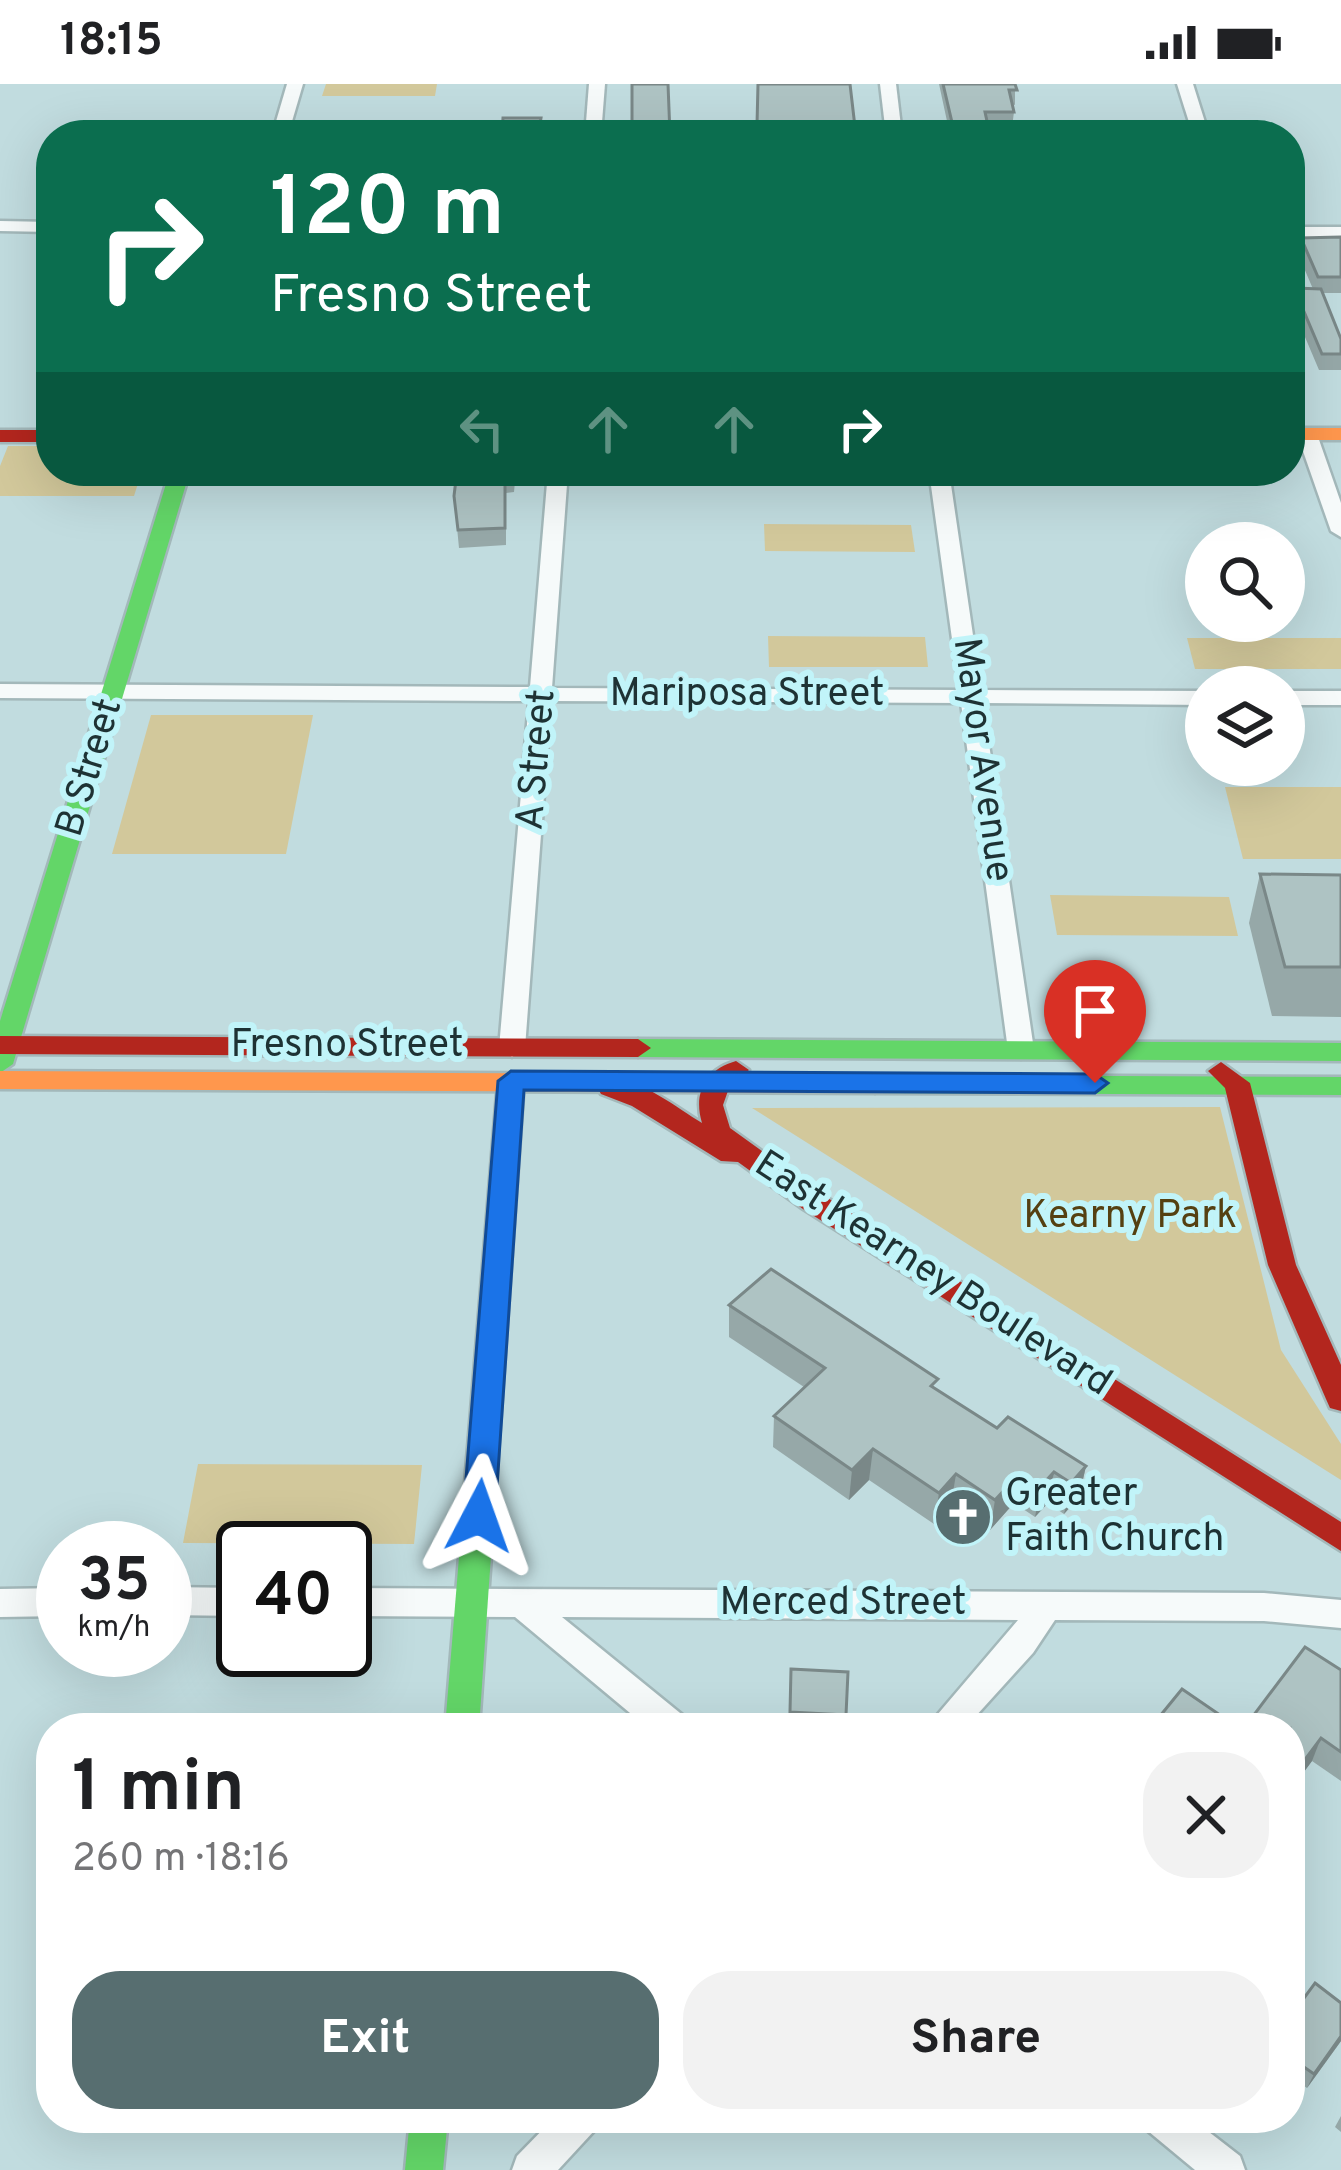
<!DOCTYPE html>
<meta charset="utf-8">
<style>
:root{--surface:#fff;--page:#f2f2f2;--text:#202124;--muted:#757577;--accent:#576e70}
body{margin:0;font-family:Overpass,sans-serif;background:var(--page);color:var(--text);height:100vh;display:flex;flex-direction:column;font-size:45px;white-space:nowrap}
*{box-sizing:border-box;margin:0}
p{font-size:39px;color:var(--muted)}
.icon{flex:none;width:66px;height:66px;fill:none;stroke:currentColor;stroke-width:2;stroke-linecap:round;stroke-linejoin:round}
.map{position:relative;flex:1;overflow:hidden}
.details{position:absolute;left:36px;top:1629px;width:1269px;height:420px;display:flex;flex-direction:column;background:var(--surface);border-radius:48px;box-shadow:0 12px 48px #0002}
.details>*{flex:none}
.banner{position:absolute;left:36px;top:36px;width:1269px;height:366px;border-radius:48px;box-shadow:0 12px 48px #0002;background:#0b6e4f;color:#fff;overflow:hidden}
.tools{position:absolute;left:1185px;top:438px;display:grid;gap:24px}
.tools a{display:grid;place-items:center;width:120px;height:120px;border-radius:50%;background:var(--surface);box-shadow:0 12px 48px #0002;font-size:60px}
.speed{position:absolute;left:36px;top:1437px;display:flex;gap:24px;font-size:60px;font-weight:700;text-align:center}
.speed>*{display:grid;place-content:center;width:156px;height:156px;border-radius:50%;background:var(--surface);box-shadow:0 12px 48px #0002;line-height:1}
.speed small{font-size:30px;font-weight:400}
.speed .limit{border:6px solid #111;border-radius:18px;background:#fff;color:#111}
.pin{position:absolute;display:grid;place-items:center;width:102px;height:102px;color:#fff;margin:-123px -51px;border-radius:50% 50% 50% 0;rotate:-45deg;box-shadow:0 0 12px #0007}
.pin .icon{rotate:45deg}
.me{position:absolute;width:132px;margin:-66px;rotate:4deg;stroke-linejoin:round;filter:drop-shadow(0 0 9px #0008)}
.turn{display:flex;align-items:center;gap:42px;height:252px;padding:0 36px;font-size:54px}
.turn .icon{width:156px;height:156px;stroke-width:2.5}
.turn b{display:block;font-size:84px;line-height:102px}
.lanes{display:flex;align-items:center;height:114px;padding:0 36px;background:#0003;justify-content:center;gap:60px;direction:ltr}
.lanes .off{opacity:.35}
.round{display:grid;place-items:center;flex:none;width:126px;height:126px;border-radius:48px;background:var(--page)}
.headline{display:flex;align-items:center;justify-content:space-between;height:204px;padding:0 36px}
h1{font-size:72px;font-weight:700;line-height:90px}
.primary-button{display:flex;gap:24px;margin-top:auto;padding:24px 36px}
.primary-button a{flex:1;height:138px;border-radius:48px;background:var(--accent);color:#fff;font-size:48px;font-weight:700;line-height:138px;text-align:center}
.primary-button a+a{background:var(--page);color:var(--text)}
.status{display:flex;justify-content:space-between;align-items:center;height:84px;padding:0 60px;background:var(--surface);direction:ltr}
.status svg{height:33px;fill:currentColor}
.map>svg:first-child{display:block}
.green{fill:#d2c89b}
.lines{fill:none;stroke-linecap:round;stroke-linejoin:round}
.street-casing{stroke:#a3b8ba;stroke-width:5}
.fast-casing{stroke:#a3b8ba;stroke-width:5}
.slow-casing{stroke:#a3b8ba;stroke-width:5}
.jam-casing{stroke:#a3b8ba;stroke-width:5}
.street{fill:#f6fafa;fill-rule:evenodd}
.fast{fill:#63d668;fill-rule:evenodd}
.slow{fill:#ff974d;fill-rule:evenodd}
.jam{fill:#b3261e;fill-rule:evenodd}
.wall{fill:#96a8a8}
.shaded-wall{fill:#7a8888}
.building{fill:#aec3c3;stroke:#7a8888;stroke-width:3}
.route{fill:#1a73e8;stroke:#114b97;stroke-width:3}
.labels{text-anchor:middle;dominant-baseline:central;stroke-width:12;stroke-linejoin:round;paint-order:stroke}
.street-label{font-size:39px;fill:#1e3234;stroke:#c1f4f9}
.park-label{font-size:39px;fill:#554011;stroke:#c1f4f9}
.poi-label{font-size:39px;fill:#1e3234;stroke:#c1f4f9;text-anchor:start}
</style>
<div class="status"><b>18:15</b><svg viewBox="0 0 49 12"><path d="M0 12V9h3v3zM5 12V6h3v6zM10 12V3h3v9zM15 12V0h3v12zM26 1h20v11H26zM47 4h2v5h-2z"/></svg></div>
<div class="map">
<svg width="1341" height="2086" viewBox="0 0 1341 2086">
<rect width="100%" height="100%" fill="#c1dcdf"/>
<g class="green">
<path d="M326 0H437L435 12H322Z"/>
<path d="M8 362H51V387H142L134 412H0V382Z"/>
<path d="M764 440 911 441 915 468 765 467Z"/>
<path d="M768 552 925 553 928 583H769Z"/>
<path d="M1187 554H1341V585H1195Z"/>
<path d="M151 631H313L286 770H112Z"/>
<path d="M1225 703H1341V775H1243Z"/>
<path d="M1050 811 1229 813 1238 852 1057 851Z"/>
<path d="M1220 1023 1281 1266 1341 1360V1396L752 1024Z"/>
<path d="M198 1380 422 1381 414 1460 183 1459Z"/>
</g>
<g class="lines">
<defs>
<g id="street">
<path d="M287 0H303L288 51H272Z"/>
<path d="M589 0H605L601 51H585Z"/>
<path d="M880 0H896L902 51H886Z"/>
<path d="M1177 0H1193L1209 51H1193Z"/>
<path d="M0 137 51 138V148L0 147Z"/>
<rect x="1290" y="143" width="51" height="10"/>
<path d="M1300 346 1317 350 1341 419V453L1331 447 1297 350Z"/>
<path d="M548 387H568L552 604 959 606 929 387H949L981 606 1206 607V621L983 619 1034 966 1030 972 1021 975 1008 966 961 619 551 617 525 964 512 973 499 964 529 617 0 614V600L530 603Z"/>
<rect x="1284" y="607" width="57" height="14"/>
<path d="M165 1503 243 1504V1532L165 1531Z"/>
<path d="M63 1504V1532L0 1533V1505Z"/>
<path d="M345 1504 1264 1509 1341 1516V1544L1264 1537 1055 1536 1033 1569 965 1644H926L1018 1536 562 1533 685 1633 690 1644H648L515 1533 345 1532Z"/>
<path d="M554 2034H600L594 2047 558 2086H512L517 2072Z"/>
<path d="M1142 2034H1191L1240 2072 1245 2086H1195L1148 2047Z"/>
</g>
<g id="fast">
<path d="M170 387H190L13 980 0 989V937Z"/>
<path d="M638 955 1341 959V977L638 973 625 964Z"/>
<path d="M511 988 524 997 479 1644H445L498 997Z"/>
<path d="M875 991 1341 993V1011L875 1009 862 1000Z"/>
<path d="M410 2034H448L443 2086H405Z"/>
</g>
<g id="slow">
<rect x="1290" y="344" width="51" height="12"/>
<path d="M0 987 875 991 888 1000 875 1009 0 1005Z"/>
</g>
<g id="jam">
<rect x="0" y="346" width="51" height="12"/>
<path d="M0 952 638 955 651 964 638 973 0 970Z"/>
<path d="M736 977 749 986 729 1004 723 1021 730 1044 823 1111 1341 1438V1467L803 1125 738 1078 721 1077 632 1022 601 1010 597 1003 601 996C633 988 675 1023 702 1039 693 1009 705 986 736 977Z"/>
<path d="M1221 978 1250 999 1296 1181 1341 1281V1327L1330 1324 1326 1315 1268 1181 1225 1004 1208 987Z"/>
</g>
</defs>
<use href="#street" class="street-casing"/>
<use href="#fast" class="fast-casing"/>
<use href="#slow" class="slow-casing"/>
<use href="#jam" class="jam-casing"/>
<use href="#street" class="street"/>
<use href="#fast" class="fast"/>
<use href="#slow" class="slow"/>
<use href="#jam" class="jam"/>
</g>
<g class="wall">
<path d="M758 0 855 43 854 51H756Z"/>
<path d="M939 0H1015V21L1012 20 1014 28 1012 43H988L990 51H950Z"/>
<path d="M1341 153V209H1322L1341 255V286H1319L1291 220 1294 204 1313 205 1298 170 1301 154Z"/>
<path d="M213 387H361L358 402H302L300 391 214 394Z"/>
<path d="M457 387H516L514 408 506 409V461L459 464 454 412Z"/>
<path d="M1260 790 1341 791V933L1272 932 1249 839Z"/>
<path d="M729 1221 937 1306 997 1344 1086 1382 1079 1413 1064 1430 1048 1419 1035 1433 1014 1419 990 1446 951 1421 934 1440 869 1396 849 1416 773 1363 774 1332 804 1303 729 1253Z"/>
<path d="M791 1585 846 1631 845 1644H789Z"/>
<path d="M1341 1586V1697L1312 1677 1292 1704 1290 1702V1644H1249L1253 1632Z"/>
<path d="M1160 1632 1223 1633 1220 1644H1156Z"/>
<path d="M1341 1919V1957L1307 2004 1297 1997 1290 2006V1933Z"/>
<path d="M1341 2032V2048L1335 2043Z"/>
</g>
<g class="shaded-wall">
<path d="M873 1365 869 1396 849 1416 852 1386Z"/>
<path d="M1086 1382 1079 1413 1064 1430 1071 1399Z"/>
<path d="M1054 1388 1048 1419 1035 1433 1041 1402Z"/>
<path d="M1020 1389 1014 1419 990 1446 995 1416Z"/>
<path d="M956 1390 951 1421 934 1440 939 1409Z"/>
<path d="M1321 1654 1312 1677 1292 1704 1301 1681Z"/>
<path d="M1341 1952V1957L1307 2004 1314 1990Z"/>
</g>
<g class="building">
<path d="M632 0H668L670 51H632Z"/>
<path d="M758 0H850L855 43 757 41Z"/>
<path d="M943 0H1015L1017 6H1009L1014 28H985L990 51H955Z"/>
<path d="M503 34H541L538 51H502Z"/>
<path d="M1114 38H1150L1155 51H1118Z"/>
<path d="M1341 153V193H1318L1301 154Z"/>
<path d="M1294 204 1321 205 1341 255V270H1322Z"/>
<path d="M457 387H513V391L505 392V444L458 446 454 412Z"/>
<path d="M1260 790 1341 791V883H1285Z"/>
<path d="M771 1185 938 1295 931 1302 997 1344 1008 1333 1086 1382 1071 1399 1054 1388 1041 1402 1020 1389 995 1416 956 1390 939 1409 873 1365 852 1386 774 1332 825 1284 729 1221Z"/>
<path d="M1305 1563 1341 1586V1668L1321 1654 1301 1681 1290 1674V1644H1272L1253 1632Z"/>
<path d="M791 1585 848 1588 846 1631 790 1628Z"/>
<path d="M1182 1605 1223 1633 1215 1644H1178L1160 1632Z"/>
<path d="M1315 1899 1341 1919V1952L1314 1990 1304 1983 1292 1999 1290 1997V1933Z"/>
</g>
<path class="route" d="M511 987 1095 990 1108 999 1095 1009 524 1006 495 1432 490 1442H468L463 1432 498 997Z"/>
<defs>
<symbol id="church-disc" viewBox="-11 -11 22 22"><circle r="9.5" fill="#576e70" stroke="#c1f4f9"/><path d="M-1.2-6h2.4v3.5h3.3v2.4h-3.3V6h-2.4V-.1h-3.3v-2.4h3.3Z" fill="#fff"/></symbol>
</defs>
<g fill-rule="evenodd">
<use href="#church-disc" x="930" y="1400" width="66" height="66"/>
</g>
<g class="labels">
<g class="street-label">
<text x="747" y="611">Mariposa Street</text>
<text transform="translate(538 676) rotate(-85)">A Street</text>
<text transform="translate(981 676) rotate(82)">Mayor Avenue</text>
<text transform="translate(91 684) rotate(-73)">B Street</text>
<text x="347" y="962">Fresno Street</text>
<text transform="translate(932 1191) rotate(33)">East Kearney Boulevard</text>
<text x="843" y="1520">Merced Street</text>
</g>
<g class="park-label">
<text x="1130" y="1133">Kearny Park</text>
</g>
<g class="poi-label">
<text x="1005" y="1411">Greater<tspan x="1005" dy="45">Faith Church</tspan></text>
</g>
</g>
</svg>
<div class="tools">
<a><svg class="icon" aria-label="search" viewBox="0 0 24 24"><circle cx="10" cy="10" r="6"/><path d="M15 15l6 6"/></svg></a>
<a><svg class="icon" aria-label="layers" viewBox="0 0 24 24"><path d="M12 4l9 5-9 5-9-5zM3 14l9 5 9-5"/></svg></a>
</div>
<div class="speed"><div>35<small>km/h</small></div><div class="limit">40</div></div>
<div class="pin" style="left:1095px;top:999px;background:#d93025"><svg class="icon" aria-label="arrive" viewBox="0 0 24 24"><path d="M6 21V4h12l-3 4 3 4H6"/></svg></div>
<svg class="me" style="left:479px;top:1432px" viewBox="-20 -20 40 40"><path d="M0-17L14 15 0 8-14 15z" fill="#1a73e8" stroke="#fff" stroke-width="4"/></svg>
<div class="banner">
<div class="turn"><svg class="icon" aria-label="right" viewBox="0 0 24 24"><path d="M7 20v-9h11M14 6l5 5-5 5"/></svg><div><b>120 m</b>Fresno Street</div></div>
<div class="lanes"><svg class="icon off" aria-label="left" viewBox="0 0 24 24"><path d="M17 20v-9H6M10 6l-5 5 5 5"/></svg><svg class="icon off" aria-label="ahead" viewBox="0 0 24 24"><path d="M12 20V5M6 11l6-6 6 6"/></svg><svg class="icon off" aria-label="ahead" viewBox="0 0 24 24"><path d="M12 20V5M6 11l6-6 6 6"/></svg><svg class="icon" aria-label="right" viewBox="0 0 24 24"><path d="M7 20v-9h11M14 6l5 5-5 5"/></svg></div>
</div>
<section class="details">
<div class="headline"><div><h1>1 min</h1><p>260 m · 18:16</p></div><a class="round"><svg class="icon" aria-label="close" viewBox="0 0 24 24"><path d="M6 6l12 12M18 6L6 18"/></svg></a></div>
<div class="primary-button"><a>Exit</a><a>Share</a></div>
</section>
</div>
